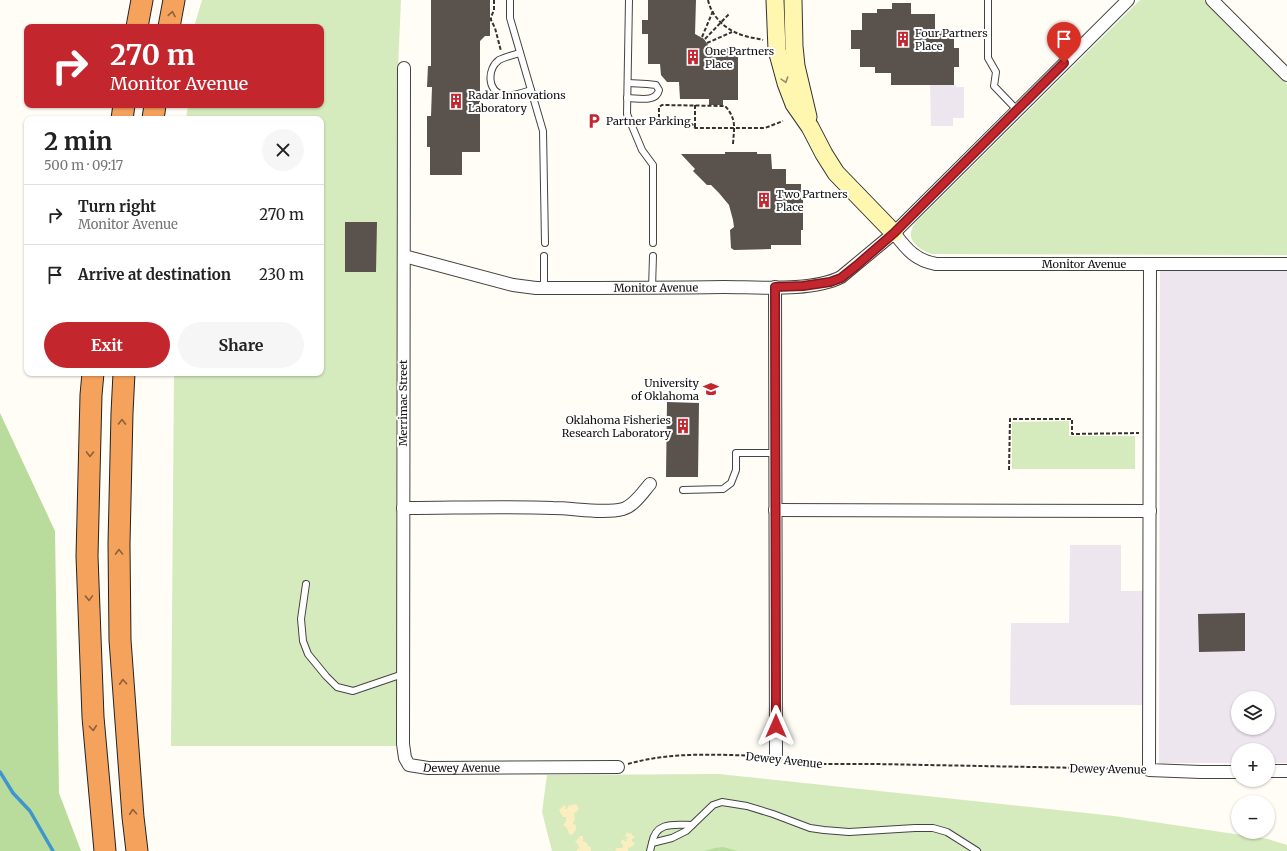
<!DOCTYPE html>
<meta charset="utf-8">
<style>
:root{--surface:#fff;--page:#f6f6f6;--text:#222;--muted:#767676;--line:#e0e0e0;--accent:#c4262e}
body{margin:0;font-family:Merriweather,serif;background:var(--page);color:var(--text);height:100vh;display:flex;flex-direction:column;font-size:15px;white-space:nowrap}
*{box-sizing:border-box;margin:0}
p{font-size:13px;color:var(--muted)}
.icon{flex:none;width:22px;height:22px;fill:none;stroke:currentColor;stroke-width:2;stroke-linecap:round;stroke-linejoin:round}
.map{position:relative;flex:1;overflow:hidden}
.details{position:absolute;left:24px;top:116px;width:300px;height:260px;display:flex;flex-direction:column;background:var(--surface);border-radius:8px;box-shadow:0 1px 3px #0004}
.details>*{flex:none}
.banner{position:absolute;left:24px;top:24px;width:300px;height:84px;border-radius:8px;box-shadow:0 1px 3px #0004;background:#c4262e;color:#fff;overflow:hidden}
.controls{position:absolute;left:1231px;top:691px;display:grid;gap:8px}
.controls a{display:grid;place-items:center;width:44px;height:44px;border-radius:50%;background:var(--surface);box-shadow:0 1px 3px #0004;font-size:20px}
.pin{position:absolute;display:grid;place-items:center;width:34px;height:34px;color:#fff;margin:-41px -17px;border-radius:50% 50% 50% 0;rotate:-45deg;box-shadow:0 0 4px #0007}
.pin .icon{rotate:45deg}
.me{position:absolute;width:44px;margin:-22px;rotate:0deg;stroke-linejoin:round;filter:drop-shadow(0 0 3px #0008)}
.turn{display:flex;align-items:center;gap:14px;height:84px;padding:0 20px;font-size:18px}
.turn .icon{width:52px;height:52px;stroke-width:2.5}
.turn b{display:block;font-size:28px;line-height:34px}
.round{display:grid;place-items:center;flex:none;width:42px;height:42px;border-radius:21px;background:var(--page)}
.overview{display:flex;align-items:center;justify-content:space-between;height:68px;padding:0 20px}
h1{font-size:24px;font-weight:700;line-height:30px}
.action{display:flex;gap:8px;margin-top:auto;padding:8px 20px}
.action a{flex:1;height:46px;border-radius:24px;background:var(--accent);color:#fff;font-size:16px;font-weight:700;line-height:46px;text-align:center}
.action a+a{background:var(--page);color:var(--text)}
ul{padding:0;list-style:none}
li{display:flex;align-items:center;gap:12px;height:60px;padding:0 20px;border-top:1px solid var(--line)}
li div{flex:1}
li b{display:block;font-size:15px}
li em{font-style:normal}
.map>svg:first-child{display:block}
.industrial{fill:#eee6ef;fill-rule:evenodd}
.green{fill:#d5ebbd}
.forest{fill:#b9dc9c}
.sand{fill:#fbeec1}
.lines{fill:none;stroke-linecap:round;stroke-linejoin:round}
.stream{stroke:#3f96cf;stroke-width:3.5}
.building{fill:#5a524d}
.lane-casing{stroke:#444;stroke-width:8}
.street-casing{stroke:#444;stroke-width:14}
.secondary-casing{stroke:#333;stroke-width:19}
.highway-casing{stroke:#222;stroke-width:23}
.path{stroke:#333;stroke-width:2;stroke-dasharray:4 2;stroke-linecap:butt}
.lane{stroke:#fff;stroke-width:6}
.street{stroke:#fff;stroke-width:12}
.secondary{stroke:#fff6b0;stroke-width:17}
.highway{stroke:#f5a25d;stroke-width:21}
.oneway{stroke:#8e613b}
.oneway2{stroke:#948f68}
.route-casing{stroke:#7f191e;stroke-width:10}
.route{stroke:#c4262e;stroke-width:7}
.labels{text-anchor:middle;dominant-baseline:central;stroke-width:4;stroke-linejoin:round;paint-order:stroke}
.poi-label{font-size:11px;fill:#111;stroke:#fff;text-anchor:start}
.street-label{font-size:11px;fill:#111;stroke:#fff}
</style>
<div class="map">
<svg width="1287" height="851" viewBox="0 0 1287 851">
<rect width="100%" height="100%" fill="#fffdf5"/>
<g class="industrial">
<path d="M930 85H956V87H964V118H953V126H931Z"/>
<path d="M1160 270H1287V763H1268V750H1238V763H1159ZM1238 698H1268V728H1238Z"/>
<path d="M1070 545H1121V591H1144L1143 705H1010L1011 623H1069Z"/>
</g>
<g class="green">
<path d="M202 0H401L398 67 396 515 399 746H171L174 373H321V119H186L188 105H321V27H194Z"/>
<path d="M1140 0H1204L1287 84V255L932 254C917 249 903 238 916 222Z"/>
<path d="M1069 421V436H1135V469H1012V422Z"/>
<path d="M719 774 1114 816 1268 839 1287 845V851H552L542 812 547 775Z"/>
</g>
<g class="forest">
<path d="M0 413 55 531 59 793 81 851H0Z"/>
<path d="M723 847 738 851H704L715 848Z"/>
</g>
<g class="sand">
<path d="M576 804 579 808 577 812 574 813 575 820 573 822V824L576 825C577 829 575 832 572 835L569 834 567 828 563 825 566 821V817H563L559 810 564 805 566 806 565 809H567L568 806Z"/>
<path d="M627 832 630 834 632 833V835L635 837 632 839V842H635L633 846 628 848V851H615L617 848H623V844H621V841L624 839 625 842 627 841 626 838 629 839 628 837 625 836Z"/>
<path d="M580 836H583V841L587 843 588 846 591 848V851H577V849L581 848 578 847 579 845 575 842Z"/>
</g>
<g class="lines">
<path class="stream" d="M0 772 13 793 30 811 53 851"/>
</g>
<g class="building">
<path d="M431 0H490V36H485L480 41V152H462V175H430V147H427V116H431L432 87H427L428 66H431Z"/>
<path d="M648 0H696L695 34 704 39 710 48H738V100H723V105H709V99H680L679 82H667L661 75 660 64H648V34H642V20H648Z"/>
<path d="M892 3H911V14H935V30H954V48H959V67H954V85H891V73H875V67H860V49H851V30H862V13H877V9H892Z"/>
<path d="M725 152H757V154H771L772 169H786V184H801V198H803V230H801V245H771V249L734 250 731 248 730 230 734 227 733 220 729 205 719 193 711 185H707L693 171 695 169 681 154H725Z"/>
<path d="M345 222H377L376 272H345Z"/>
<path d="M667 402 699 403 698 477H666Z"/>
<path d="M1245 613V651L1199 652 1198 614Z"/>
</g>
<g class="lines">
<defs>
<g id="lane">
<path d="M510 0V18L543 131 545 243"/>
<path d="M629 0 627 114 642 150 653 165V243"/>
<path d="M988 0V58L996 72 994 86 1017 110"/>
<path d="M520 53C513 55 505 57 499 60 487 69 487 91 503 95 512 97 522 93 531 90"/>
<path d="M627 98C638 98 656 103 659 90L656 85 647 84 628 83"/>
<path d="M544 256V288"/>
<path d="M652 288 653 256"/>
<path d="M683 490 723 489 731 483 736 470V453H775"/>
<path d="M306 584 301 619 303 641 308 654 326 676 337 687 353 691 403 674"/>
<path d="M652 843C656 821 674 825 692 825"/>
<path d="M650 851 652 843 672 838 686 831 713 805 722 802 747 806 773 814 810 828 824 830 849 832 915 828H933L947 832 977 851"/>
</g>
<g id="street">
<path d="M1212 0 1287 75"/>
<path id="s1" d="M404 68 403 744 405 758 409 765 428 768 618 767"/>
<path d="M894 233 1128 0"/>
<path id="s2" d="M404 256 513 285 536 288C599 288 661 288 724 287 757 287 812 292 841 277L894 233C906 248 914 260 936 264H1287"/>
<path d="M1150 264 1149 770 1201 772H1238"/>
<path d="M775 287 776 757"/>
<path d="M403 508C453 508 503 506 553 508 574 508 603 514 623 509 634 506 643 492 650 484"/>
<path d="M775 510 1150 511"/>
<path d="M1268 771H1287"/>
</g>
<g id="secondary">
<path d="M775 0 777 50 786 83 794 104 810 127 824 154 836 173 894 233"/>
<path d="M793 0 794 46 796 66 808 117"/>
</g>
<g id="highway">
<path d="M137 27 142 0"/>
<path d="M169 27 174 0"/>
<path d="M122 119 124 105"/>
<path d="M153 119 155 105"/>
<path d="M93 373 91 395 87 556 93 717 105 851"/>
<path d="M124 373 122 413 119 544 120 640 133 817 137 851"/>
</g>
</defs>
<use href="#lane" class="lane-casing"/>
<use href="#street" class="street-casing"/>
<use href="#secondary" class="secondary-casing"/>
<use href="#highway" class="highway-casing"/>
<g class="path">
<path d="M494 0V10L491 17V20L495 28 501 51"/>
<path d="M708 0C712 18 727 31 745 36 751 38 757 38 763 40"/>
<path d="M702 37 713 11"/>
<path d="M705 39 730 13"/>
<path d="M707 43 732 32"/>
<path d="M695 127V105"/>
<path d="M733 144C734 128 737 119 725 106L662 105 659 107V125L692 124 695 128H765L783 121"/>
<path d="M1009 470 1010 419H1072V434L1139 433"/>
<path d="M787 759 809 764H875L1138 769"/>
<path d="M628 764C672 751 720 755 765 756"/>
</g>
<use href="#lane" class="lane"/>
<use href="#street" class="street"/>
<use href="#secondary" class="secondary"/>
<use href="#highway" class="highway"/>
</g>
<defs><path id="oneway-chevron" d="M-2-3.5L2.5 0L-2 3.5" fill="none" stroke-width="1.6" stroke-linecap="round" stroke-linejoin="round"/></defs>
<g class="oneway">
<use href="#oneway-chevron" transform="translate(172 14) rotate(-80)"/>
<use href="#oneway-chevron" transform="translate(122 422) rotate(-89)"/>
<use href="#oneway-chevron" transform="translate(90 454) rotate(91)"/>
<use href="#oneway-chevron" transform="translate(119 552) rotate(-91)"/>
<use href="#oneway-chevron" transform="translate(89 598) rotate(88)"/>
<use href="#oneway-chevron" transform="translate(123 682) rotate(-94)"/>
<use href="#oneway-chevron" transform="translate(93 728) rotate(85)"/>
<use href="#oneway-chevron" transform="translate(133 812) rotate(-94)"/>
</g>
<use class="oneway2" href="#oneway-chevron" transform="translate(785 80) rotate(72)"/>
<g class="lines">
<defs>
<path id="route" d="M776 726 775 287 803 286 830 282 841 278 856 266 894 233 1064 63"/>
</defs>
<use href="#route" class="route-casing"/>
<use href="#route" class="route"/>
</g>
<defs>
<symbol id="building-bare" viewBox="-9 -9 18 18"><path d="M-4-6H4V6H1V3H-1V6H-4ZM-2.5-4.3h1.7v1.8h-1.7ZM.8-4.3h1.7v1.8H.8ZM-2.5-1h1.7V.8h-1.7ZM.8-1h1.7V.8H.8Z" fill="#c4262e" stroke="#fff" stroke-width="2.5" paint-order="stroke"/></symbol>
<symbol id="parking-bare" viewBox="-9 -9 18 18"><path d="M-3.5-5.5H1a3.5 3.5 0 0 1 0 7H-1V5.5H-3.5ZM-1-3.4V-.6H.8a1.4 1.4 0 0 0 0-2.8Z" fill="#c4262e" stroke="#fff" stroke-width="2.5" paint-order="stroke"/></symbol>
<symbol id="university-bare" viewBox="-9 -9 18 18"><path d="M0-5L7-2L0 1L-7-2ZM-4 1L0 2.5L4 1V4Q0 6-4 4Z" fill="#c4262e" stroke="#fff" stroke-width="2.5" paint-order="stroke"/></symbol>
</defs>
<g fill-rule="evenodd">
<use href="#building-bare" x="892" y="28" width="22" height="22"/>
<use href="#building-bare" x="682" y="46" width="22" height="22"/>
<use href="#building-bare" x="445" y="90" width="22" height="22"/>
<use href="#parking-bare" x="583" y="110" width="22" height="22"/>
<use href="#building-bare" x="753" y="189" width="22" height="22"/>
<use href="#university-bare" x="700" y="378" width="22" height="22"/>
<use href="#building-bare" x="672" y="415" width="22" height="22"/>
</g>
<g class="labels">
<g class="poi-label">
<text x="915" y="33">Four Partners<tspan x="915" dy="13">Place</tspan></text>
<text x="705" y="51">One Partners<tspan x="705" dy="13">Place</tspan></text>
<text x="468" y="95">Radar Innovations<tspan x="468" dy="13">Laboratory</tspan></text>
<text x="606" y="121">Partner Parking</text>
<text x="776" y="194">Two Partners<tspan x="776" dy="13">Place</tspan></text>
<text x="699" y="383" text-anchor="end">University<tspan x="699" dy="13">of Oklahoma</tspan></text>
<text x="671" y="420" text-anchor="end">Oklahoma Fisheries<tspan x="671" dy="13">Research Laboratory</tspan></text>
</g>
<g class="street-label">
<text stroke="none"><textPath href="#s2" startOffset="713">Monitor Avenue</textPath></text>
<text stroke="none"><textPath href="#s2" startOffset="256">Monitor Avenue</textPath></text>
<text transform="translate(403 403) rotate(-90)">Merrimac Street</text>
<text transform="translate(784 760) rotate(6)">Dewey Avenue</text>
<text stroke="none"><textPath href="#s1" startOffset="751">Dewey Avenue</textPath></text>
<text transform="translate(1108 769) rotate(1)">Dewey Avenue</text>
</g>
</g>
</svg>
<div class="controls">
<a><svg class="icon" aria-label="layers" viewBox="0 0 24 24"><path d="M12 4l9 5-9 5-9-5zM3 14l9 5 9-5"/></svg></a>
<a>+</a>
<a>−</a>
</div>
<div class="pin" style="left:1064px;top:63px;background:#d93025"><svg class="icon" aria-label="arrive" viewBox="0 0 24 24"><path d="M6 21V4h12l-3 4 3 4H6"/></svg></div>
<svg class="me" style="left:776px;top:726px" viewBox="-20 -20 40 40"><path d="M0-17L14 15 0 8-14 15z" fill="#c4262e" stroke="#fff" stroke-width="4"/></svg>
<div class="banner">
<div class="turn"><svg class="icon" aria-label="right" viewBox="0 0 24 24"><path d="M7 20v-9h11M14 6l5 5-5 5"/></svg><div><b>270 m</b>Monitor Avenue</div></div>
</div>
<section class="details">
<div class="overview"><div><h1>2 min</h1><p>500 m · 09:17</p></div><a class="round"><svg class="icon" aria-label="close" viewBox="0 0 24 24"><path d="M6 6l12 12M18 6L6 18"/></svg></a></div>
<ul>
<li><svg class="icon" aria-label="right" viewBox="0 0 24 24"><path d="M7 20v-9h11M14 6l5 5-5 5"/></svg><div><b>Turn right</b><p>Monitor Avenue</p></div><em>270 m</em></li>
<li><svg class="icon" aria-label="arrive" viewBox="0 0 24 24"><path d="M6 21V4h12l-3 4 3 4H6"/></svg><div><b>Arrive at destination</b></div><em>230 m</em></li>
</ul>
<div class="action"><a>Exit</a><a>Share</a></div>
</section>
</div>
